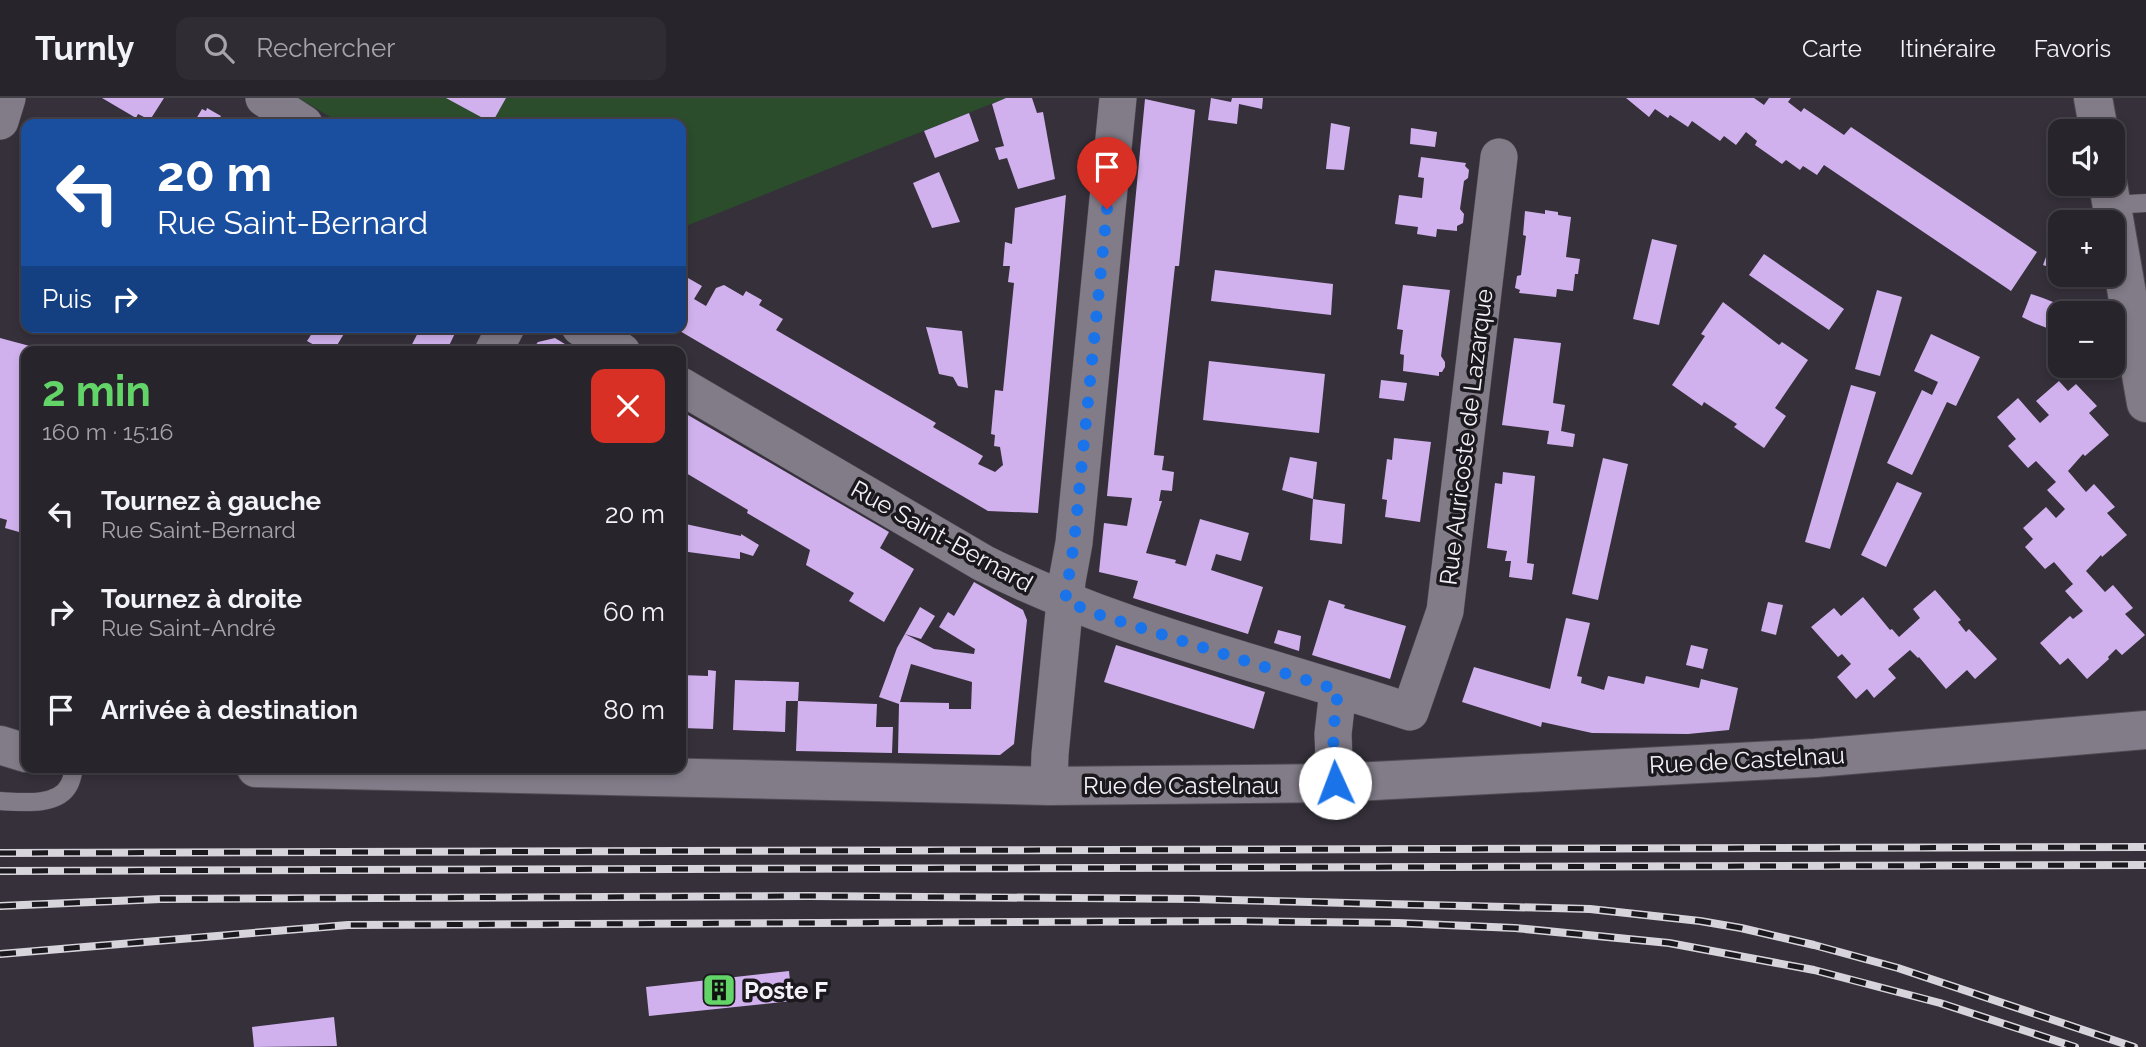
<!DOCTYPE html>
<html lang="fr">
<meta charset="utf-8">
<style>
:root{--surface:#28242c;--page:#302c34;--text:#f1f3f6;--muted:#a5a4a9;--line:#444148;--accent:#63d468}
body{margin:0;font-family:Raleway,sans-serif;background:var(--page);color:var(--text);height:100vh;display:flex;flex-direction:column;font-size:26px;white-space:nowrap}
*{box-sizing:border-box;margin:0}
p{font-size:23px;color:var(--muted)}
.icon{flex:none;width:38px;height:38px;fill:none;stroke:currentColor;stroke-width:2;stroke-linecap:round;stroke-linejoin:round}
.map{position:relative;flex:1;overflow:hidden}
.sheet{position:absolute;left:21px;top:248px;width:665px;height:427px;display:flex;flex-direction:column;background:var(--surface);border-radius:14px;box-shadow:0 4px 10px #0003,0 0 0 2px var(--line)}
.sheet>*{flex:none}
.top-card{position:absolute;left:21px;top:21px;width:665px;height:214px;border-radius:14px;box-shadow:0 4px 10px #0003,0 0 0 2px var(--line);background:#1a4fa0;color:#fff;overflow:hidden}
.controls{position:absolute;left:2048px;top:21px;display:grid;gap:14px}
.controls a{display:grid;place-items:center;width:77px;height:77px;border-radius:14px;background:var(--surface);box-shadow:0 4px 10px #0003,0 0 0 2px var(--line);font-size:35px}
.pin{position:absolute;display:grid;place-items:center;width:60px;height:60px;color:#fff;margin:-72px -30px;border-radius:50% 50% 50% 0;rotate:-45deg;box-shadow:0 0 7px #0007}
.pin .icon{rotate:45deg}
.me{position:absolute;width:77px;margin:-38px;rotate:358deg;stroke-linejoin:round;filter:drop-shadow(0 0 5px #0008)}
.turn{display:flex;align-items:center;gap:24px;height:147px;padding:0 21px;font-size:32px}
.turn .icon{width:91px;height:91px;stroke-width:2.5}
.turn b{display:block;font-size:49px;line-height:60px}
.then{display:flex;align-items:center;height:66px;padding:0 21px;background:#0003;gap:14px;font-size:26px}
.round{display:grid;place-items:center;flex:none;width:74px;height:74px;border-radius:14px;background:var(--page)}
.head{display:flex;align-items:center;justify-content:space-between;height:119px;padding:0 21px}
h1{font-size:42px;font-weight:700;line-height:52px;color:var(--accent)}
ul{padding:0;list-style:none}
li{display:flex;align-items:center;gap:21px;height:98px;padding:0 21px}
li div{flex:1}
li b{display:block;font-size:26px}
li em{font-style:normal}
header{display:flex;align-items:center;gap:42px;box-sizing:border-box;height:98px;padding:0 35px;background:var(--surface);border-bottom:2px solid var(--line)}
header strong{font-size:33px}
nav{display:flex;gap:38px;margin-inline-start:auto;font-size:24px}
.search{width:490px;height:63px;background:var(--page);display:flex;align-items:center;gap:18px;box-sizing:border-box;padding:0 24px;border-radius:14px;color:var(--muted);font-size:26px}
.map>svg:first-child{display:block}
.green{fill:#2b4d2c}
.building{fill:#d0b1ed;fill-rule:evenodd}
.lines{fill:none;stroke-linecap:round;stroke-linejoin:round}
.service-casing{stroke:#504c55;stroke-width:19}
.minor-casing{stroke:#504c55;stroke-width:38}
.tertiary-casing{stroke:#504c55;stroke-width:40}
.service{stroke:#827c88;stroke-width:18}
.minor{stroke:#827c88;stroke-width:37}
.tertiary{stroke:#827c88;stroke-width:38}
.rail-casing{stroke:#d8d4dc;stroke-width:8}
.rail{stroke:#1b191d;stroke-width:5;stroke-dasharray:16;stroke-linecap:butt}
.route{stroke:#1a73e8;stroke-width:12;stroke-dasharray:0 21.6}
.labels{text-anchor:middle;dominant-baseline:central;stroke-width:7;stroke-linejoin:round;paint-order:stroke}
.street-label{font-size:24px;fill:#f5f1f8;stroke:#1b191d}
.poi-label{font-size:24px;font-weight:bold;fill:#f5f1f8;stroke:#1b191d;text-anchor:start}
</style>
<header>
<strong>Turnly</strong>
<div class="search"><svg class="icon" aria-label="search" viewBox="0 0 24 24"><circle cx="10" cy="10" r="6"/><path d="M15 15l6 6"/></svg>Rechercher</div>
<nav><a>Carte</a><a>Itinéraire</a><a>Favoris</a></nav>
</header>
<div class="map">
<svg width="2146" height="949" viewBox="0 0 2146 949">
<rect width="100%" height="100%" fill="#35303a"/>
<path class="green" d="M299 0H1006L681 130V26H342Z"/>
<g class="building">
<path d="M102 0H164L150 22 138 16 136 20Z"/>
<path d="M446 0H506L492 25Z"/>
<path d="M1006 0H1032L1037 15 1043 14 1055 81 1018 91 1007 60 999 62 995 50 1004 48 992 6Z"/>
<path d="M1211 0 1231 4 1232 0H1263L1262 11 1239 6 1237 26 1208 22Z"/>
<path d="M1626 0H1754L1764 7 1769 0H1791L1788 4 1801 14 1804 10 1844 37 1851 29 2037 154 2011 193 1824 67 1817 77 1803 68 1800 72 1786 62 1782 66 1755 47 1757 43 1746 34 1736 47 1724 38 1720 43 1692 23 1688 29 1670 17 1668 20 1655 11 1649 19Z"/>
<path d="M1145 1 1195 12 1179 168H1175L1154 357 1164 358 1162 372 1174 374 1172 393 1161 392 1159 403H1162L1146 455 1176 462 1175 465 1186 468 1200 421 1249 435 1241 463 1216 456 1211 472 1263 489 1248 536 1133 500 1138 483 1099 474 1104 425 1127 428 1132 400 1107 398Z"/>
<path d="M207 10 221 18 219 21 227 26H193L202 11 206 13Z"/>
<path d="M969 15 979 43 935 60 924 33Z"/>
<path d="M1331 25 1350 29 1344 72 1326 71Z"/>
<path d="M1411 30 1437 34 1435 49 1410 46Z"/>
<path d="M1421 59 1466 65 1465 68 1469 72 1468 80 1464 83 1460 111 1464 116 1463 125 1457 128V133L1437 131 1436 139 1417 136 1418 129 1395 126 1399 97 1422 100 1424 80 1418 79Z"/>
<path d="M939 74 960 124 932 130 913 85Z"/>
<path d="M1066 97 1038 415 988 413 673 229H681V176L702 188 694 201 706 208 716 190 724 187 743 198 746 193 762 202 759 207 783 221 776 232 936 325 933 329 983 358 978 366 995 374 1003 367 1000 349 994 348 995 337 991 336 995 292 1003 293 1014 185 1008 184 1010 168H1003L1005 144 1012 146 1015 110Z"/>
<path d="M1545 112 1558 114V117L1571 119 1566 159 1580 161 1578 176H1575L1573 193 1557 191 1556 199 1519 195 1520 192 1515 190 1517 178 1521 177 1526 138 1523 137 1525 113 1545 116Z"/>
<path d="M1652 141 1677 147 1659 227 1633 221Z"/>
<path d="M2052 143 2060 146V173L2043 167Z"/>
<path d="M1764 156 1844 211 1829 232 1749 177Z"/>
<path d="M1215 172 1333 186 1331 217 1211 203Z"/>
<path d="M1403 187 1450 192 1441 258 1445 264V269L1442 274H1439V278L1403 273 1404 257 1400 256 1403 232 1397 231Z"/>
<path d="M1877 192 1902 199 1880 278 1855 271Z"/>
<path d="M2031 196 2043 200 2081 215H2060V235L2034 225 2022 219Z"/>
<path d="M1723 204 1779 247 1782 244 1808 262 1775 310 1786 318 1764 350 1734 329 1737 326 1704 304 1702 308 1672 287 1705 238 1701 236Z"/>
<path d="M316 229H348L333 254H327L307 243Z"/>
<path d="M421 229H458L446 254H408Z"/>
<path d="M926 229 962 233 968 290 958 288 953 279 939 276Z"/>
<path d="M1931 236 1980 259 1956 308 1947 304 1912 377 1887 365 1922 292 1932 297 1938 284 1914 273Z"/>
<path d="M0 240 41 251 40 254H26V436L5 430 7 422 0 420Z"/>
<path d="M555 240 578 254H530L538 244Z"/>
<path d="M1514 240 1561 245 1553 305 1565 307 1561 333 1575 336 1573 349 1547 346 1549 333 1502 327Z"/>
<path d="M1209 263 1325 276 1319 335 1203 322Z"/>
<path d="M1381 282 1407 285 1404 303 1379 300Z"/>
<path d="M2059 283 2068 293 2076 286 2097 308 2089 315 2109 337 2085 358 2083 356 2068 373 2086 394 2094 386 2115 409 2107 415 2127 437 2102 459 2101 457 2086 473 2105 494 2113 487 2133 510 2125 516 2145 537 2122 557 2116 551 2108 559 2109 561 2087 581 2068 560 2060 567 2040 545 2070 518 2073 521 2083 513 2065 493 2073 486 2054 464 2045 471 2025 449 2033 441 2023 430 2046 409 2056 420 2065 411 2047 392 2056 384 2036 363 2028 370 2008 348 2016 341 1997 319 2018 300 2040 325 2049 317 2036 303Z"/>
<path d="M1851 287 1876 294 1830 451 1805 444Z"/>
<path d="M681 313 889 434 880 450 914 471 884 524 849 503 854 495 806 467 810 452 747 415 748 412 681 372Z"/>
<path d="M1394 340 1431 344 1420 424 1385 419 1387 402 1382 401 1387 361 1392 362Z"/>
<path d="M1290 359 1317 364 1313 401 1282 392Z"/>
<path d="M1603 360 1628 366 1598 502 1572 496Z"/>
<path d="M1503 374 1535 378 1527 465 1534 466 1532 482 1509 479 1511 463H1505L1507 453 1487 450 1495 385 1502 386Z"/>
<path d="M1897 384 1922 395 1886 469 1861 457Z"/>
<path d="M1313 401 1345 406 1342 446 1310 442Z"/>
<path d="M681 425 741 438V436L759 447 753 458 740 454V461L681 453Z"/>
<path d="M974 484 1023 512 1027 522 1014 646 1000 657 898 655 899 606 879 599 897 550 920 509 935 518 921 541 905 536 934 551 974 556 975 551 939 529 948 514 954 518ZM911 566 972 584 971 611H949V605L900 604Z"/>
<path d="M1935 492 1961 522 1958 524 1966 534 1969 531 1997 561 1975 581 1967 572 1946 591 1919 559 1918 560 1910 552 1888 571 1896 580 1874 600 1867 591 1856 601 1837 579 1851 566 1842 556 1838 559 1811 529 1834 510 1841 518 1863 499 1890 532 1892 531 1899 539 1920 520 1913 511Z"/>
<path d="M1329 502 1345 507 1344 510 1406 528 1390 581 1312 557Z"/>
<path d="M1768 504 1783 507 1776 537 1761 533Z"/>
<path d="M1566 520 1590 525 1577 578 1582 579 1581 585 1604 592 1608 578 1644 586 1646 578 1699 590 1701 581 1738 590 1729 632 1688 636 1592 635 1542 624 1541 629 1462 604 1474 569 1550 591Z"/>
<path d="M1278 532 1301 538 1299 553 1274 545Z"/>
<path d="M1116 547 1265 594 1254 631 1104 584Z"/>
<path d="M1691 547 1708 551 1703 571 1686 567Z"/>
<path d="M708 572 716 573 713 631 681 630V577L708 578Z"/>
<path d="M735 582 799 584 798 603H786L785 634 733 632Z"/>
<path d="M798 603 877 606 876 629H893L892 655 796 653Z"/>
<path d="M789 873 792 903 649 918 646 889Z"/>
<path d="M334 919 337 948 254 949 252 929Z"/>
</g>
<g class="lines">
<defs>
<g id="service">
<path d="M2111 107 2146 105"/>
<path d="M0 703C20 704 58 709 69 687 72 682 73 675 74 670"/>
</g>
<g id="minor">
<path d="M264 0 304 26"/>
<path d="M0 23 7 0"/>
<path d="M580 229 622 254"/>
<path d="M493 254 506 229"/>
<path d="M681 288 983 465C1118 533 1267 566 1410 614L1445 513 1499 59"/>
<path d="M1335 685 1333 636 1338 592"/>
<path d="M1049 688 1050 656 1067 483 1074 445 1118 0"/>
</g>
<g id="tertiary">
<path d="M2093 0 2099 33"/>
<path d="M2108 86 2146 305"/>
<path d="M0 647 26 655"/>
<path d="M256 670 1049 688 1335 685 1815 660 2146 632"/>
</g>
</defs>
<use href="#service" class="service-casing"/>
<use href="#minor" class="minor-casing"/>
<use href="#tertiary" class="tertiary-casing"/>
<use href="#service" class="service"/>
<use href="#minor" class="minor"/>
<use href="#tertiary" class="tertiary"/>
<defs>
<g id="rail">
<path d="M0 755 2146 749"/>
<path d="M0 773 2146 767"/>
<path d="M0 808 161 801 810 798 1193 801 1590 811 1700 823 1741 830 1814 847 1898 870 2134 949"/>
<path d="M0 856 348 827 1240 823 1398 825 1515 830 1669 845 1814 872 1940 905 2075 949"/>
</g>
</defs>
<use href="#rail" class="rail-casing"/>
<use href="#rail" class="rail"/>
</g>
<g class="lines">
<path class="route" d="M1107 111 1074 445 1065 503 1100 517 1338 592 1333 636 1335 685"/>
</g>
<defs>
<symbol id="building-square" viewBox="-11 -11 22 22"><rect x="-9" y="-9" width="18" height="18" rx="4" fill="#63d468" stroke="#1b191d"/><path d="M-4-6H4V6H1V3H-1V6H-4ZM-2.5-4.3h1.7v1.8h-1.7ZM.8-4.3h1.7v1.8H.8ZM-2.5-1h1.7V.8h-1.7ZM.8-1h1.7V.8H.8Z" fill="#111"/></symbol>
</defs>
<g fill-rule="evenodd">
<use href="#building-square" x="700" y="873" width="38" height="38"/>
</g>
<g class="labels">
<g class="street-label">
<text transform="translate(1466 339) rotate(-83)">Rue Auricoste de Lazarque</text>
<text transform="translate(942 438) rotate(29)">Rue Saint-Bernard</text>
<text transform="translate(1747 662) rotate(-3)">Rue de Castelnau</text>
<text x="1181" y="687">Rue de Castelnau</text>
</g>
<g class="poi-label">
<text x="744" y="892">Poste F</text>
</g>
</g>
</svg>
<div class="controls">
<a><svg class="icon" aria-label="sound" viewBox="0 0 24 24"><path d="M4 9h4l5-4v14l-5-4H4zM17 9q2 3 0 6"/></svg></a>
<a>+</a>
<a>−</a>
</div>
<div class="pin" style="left:1107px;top:111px;background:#d93025"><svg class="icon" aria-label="arrive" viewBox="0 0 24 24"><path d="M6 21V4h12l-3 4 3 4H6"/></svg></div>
<svg class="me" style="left:1335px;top:685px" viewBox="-20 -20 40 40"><circle r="19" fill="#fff"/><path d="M0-13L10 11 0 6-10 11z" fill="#1a73e8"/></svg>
<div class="top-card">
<div class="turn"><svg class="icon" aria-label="left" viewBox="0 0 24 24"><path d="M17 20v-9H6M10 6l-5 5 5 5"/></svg><div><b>20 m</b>Rue Saint-Bernard</div></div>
<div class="then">Puis<svg class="icon" aria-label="right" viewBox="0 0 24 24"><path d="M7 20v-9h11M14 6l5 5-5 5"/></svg></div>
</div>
<section class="sheet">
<div class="head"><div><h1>2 min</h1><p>160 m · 15:16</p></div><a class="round" style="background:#d93025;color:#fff"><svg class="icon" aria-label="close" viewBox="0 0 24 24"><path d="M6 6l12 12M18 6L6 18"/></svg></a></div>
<ul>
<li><svg class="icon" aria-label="left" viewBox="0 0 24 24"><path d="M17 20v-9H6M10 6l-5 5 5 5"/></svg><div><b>Tournez à gauche</b><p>Rue Saint-Bernard</p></div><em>20 m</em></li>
<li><svg class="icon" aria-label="right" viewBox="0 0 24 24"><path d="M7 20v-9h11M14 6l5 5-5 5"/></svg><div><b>Tournez à droite</b><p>Rue Saint-André</p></div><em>60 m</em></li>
<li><svg class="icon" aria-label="arrive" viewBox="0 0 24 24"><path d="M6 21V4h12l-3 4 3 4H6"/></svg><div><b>Arrivée à destination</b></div><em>80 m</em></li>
</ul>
</section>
</div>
